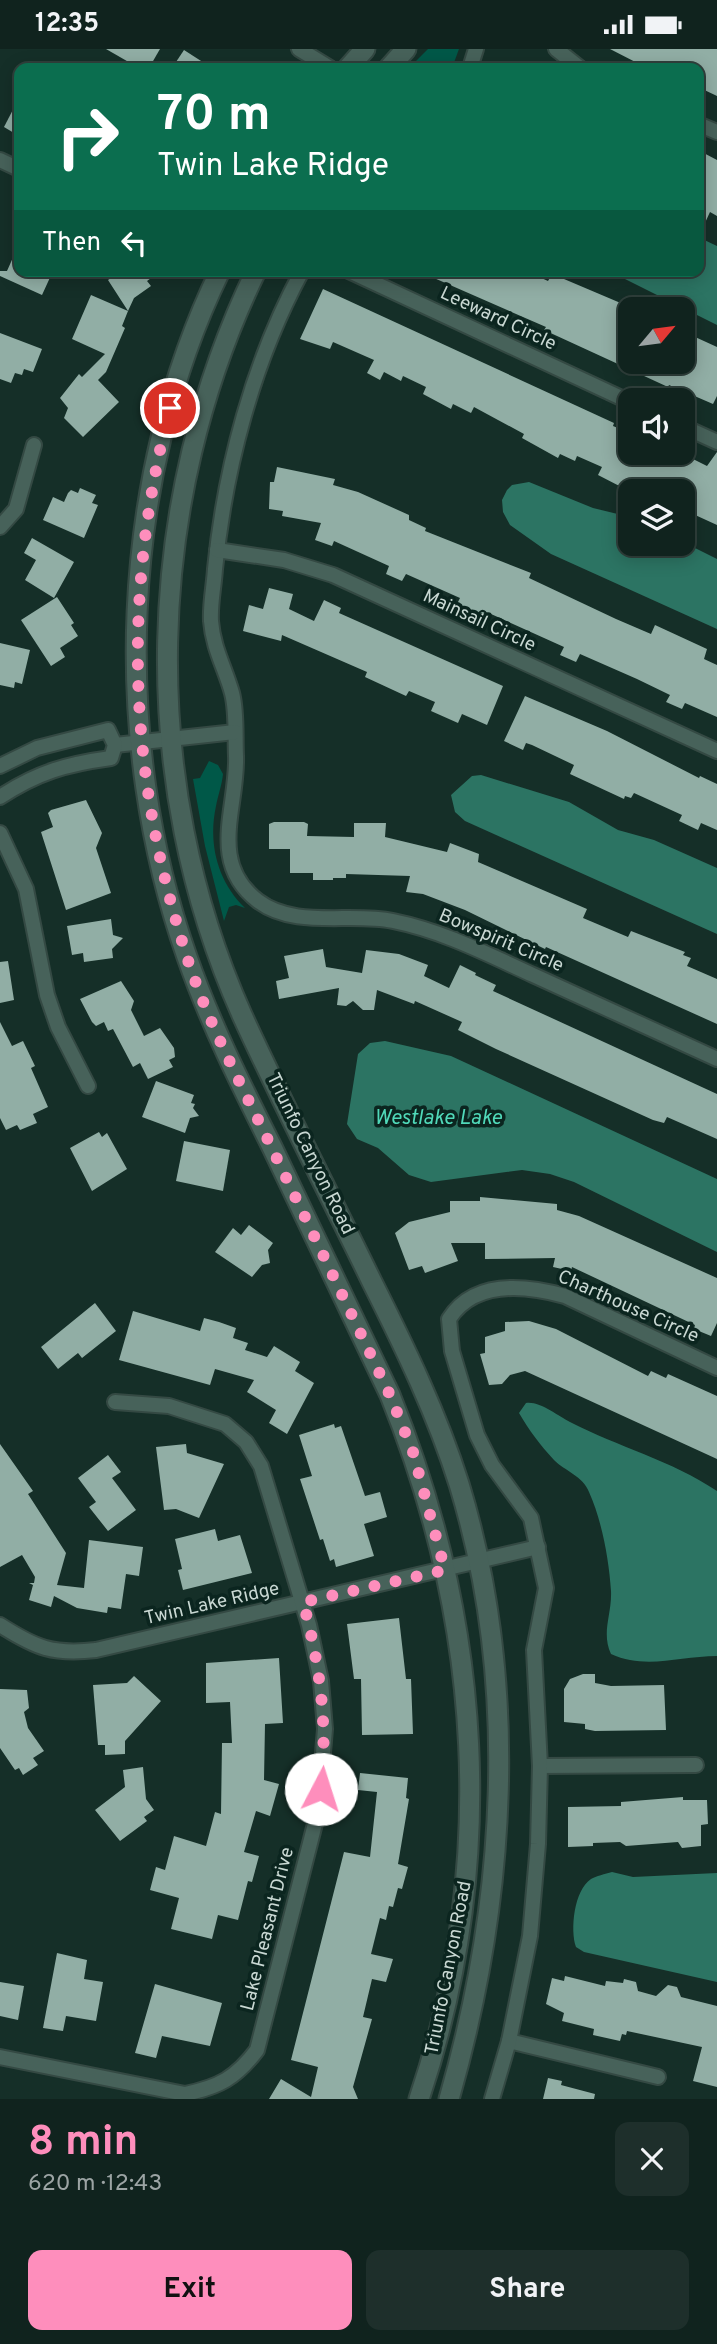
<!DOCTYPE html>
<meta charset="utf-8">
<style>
:root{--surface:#10231e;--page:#1e2f2b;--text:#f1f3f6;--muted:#9ca4a4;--line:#30403c;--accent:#fe8ebc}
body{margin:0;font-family:Overpass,sans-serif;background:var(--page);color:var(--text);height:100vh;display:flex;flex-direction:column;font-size:26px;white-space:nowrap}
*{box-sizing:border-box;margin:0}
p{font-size:23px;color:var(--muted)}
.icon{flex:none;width:38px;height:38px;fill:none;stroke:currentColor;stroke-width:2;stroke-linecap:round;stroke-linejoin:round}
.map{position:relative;height:2050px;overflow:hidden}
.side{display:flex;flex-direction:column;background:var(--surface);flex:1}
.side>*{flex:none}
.guide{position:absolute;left:14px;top:14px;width:690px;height:214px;border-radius:14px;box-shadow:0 4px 18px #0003,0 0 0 2px var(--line);background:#0b6e4f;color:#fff;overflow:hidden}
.needle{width:46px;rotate:61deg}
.buttons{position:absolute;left:618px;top:248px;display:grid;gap:14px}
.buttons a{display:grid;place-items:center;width:77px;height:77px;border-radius:14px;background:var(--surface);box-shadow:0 4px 18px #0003,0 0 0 2px var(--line);font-size:35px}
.pin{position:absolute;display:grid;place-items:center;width:60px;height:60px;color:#fff;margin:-30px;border:4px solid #fff;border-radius:50%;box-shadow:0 2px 7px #0007}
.me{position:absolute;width:77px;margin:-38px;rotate:5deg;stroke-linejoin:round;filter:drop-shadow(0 0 5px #0008)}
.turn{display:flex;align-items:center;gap:24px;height:147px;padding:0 28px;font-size:32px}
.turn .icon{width:91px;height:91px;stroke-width:2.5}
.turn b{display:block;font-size:49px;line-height:60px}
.then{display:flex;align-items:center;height:66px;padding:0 28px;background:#0003;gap:14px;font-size:26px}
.round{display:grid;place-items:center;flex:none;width:74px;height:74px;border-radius:14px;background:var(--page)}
.summary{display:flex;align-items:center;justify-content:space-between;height:119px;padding:0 28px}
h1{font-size:42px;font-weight:700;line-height:52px;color:var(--accent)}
.cta{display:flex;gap:14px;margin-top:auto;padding:14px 28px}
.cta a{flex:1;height:80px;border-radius:14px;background:var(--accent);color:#111;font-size:28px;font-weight:700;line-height:80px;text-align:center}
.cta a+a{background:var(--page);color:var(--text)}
.status{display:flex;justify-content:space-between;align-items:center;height:49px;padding:0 35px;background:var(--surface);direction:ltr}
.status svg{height:19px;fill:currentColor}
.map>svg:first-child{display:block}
.green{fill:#005848}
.water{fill:#2c7463}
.building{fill:#91aea5}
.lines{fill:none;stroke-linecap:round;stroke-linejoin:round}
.street-casing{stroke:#344943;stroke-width:18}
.secondary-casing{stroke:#344943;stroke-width:23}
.street{stroke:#47625a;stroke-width:14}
.secondary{stroke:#47625a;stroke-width:19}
.route{stroke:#fe8ebc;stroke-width:12;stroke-dasharray:0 21.6}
.labels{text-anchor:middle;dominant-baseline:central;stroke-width:7;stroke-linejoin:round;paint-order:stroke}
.street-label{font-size:19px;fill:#c9d8d3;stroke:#0b251f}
.water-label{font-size:21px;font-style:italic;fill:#50d9b9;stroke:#0b251f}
</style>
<div class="status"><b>12:35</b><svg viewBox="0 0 49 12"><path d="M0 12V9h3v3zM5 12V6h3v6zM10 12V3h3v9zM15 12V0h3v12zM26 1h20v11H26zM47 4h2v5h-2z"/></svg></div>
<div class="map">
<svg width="717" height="2050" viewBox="0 0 717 2050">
<rect width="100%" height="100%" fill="#152f28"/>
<g class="green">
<path d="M428 0H459L452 19H409Z"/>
<path d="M209 712 218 716 223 725C222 736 218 746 216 757 208 794 217 832 245 859L236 856 229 858 224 872 205 797 193 730 200 729Z"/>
</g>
<g class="water">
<path d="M698 188 717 197V276L609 222H698Z"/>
<path d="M529 433 593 459 630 468V495L683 493 717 510V580L551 505 510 476 503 463 502 451 507 441 512 436Z"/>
<path d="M481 726 569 753 618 781 654 791 717 819V885L465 772 455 763 451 746 472 727Z"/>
<path d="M385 992 451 1007 717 1130V1203L574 1133 550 1125 522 1121 431 1133 409 1126 378 1099 357 1090 347 1075 358 1005 370 994Z"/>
<path d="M526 1354C540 1352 558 1367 570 1373 618 1398 671 1411 717 1442V1607C680 1607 646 1621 611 1605 601 1583 612 1566 611 1542 609 1511 602 1472 589 1443 583 1427 565 1422 554 1411 540 1396 529 1381 519 1364Z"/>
<path d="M612 1823 633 1828 717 1824V1933L584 1903 576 1898C570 1881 574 1841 591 1830 596 1827 605 1825 612 1823Z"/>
</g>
<g class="building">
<path d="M106 0H160L149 19H139Z"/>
<path d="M610 0H717V47L698 38V19H647Z"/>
<path d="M184 1 212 19H172Z"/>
<path d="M19 49V87L4 78Z"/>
<path d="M698 101 717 111V167L710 163 698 189Z"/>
<path d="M19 195V222H53L42 246 0 227V222H7Z"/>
<path d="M106 222H161L147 232 151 237 134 249 128 262 108 231 111 229Z"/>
<path d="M418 222H526L548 232 552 225 564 230 630 258V313H682V282L717 298V347L713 355 669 336 668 338 544 281 546 278Z"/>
<path d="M323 240 614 374 613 377 630 384V404H681L707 417 717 403V476L682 460V443H631L598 426 602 418 577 407 575 412 560 405 558 409 522 389 524 385 474 358 471 364 453 355 451 360 423 345 426 338 403 327 401 332 384 323 380 331 367 324 374 311 333 293 330 300 300 290Z"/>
<path d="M91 246 128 262 122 277 125 279 106 323 98 331 119 353 83 388 64 369 68 359 60 349 79 325 82 328 105 305 72 290Z"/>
<path d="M0 284 42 300 33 323 24 320 22 326 15 324 11 334 0 330Z"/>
<path d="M277 418 335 430 333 436 358 443 409 466V471L426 479 425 482 531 524 529 529 616 570 651 585 655 576 707 600 704 610 717 616V668L685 654 682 660 666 653 670 646 637 630 580 605 576 613 560 606 564 598 491 565 489 570 456 557 460 549 406 525 402 532 386 525 389 517 334 492 332 497 315 491 321 474 282 467 283 462 269 460 270 433H274Z"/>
<path d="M80 439 96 446 92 454 98 456 84 489 43 471 53 448 64 453 68 444 71 441 78 444Z"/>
<path d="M32 489 74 513 54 549 25 531 36 511 24 504Z"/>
<path d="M269 539 293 545 289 560 314 572 324 551 341 559 339 564 503 637 487 676 462 665 458 674 431 662 435 653 409 642 406 647 365 628 367 623 282 586 281 592 243 582 249 556 263 560Z"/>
<path d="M57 548 74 574 71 576 78 587 60 599 65 608 51 617 21 571Z"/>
<path d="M0 594 30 601 22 635 15 633 14 639 0 636Z"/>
<path d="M525 647 607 682 699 729 700 727 717 735V781L701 774 698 781 679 772 682 766 634 744 631 749 625 747 624 750 570 725 574 716 532 696 526 694 523 701 504 692Z"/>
<path d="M86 751 102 784 96 799 111 844 66 861 41 783 53 778 48 764 51 761Z"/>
<path d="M274 773H304L308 775 307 787 354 788V774H386L385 788 447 803 450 794 479 805 478 813 587 860 583 869 628 888 631 882 685 903 683 906 691 909 687 917 717 930V975L546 898 545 900 465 861 423 845 406 843 410 827 346 825V829H333V831H313V824H290V800H269V775Z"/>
<path d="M111 870 113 886 123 889 112 900 113 909 84 913 83 904 72 906 67 877Z"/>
<path d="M323 900 326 918 362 924 366 901 399 905 428 916 424 927 449 939 460 916 476 924 475 926 496 936 493 942 717 1045V1090L667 1068 664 1074 653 1071 496 1000 458 981 462 973 415 952 414 955 377 941 374 961H363L353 952 346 957 337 956 339 939 279 950 276 932 289 929 284 907Z"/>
<path d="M8 912 14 951 0 954V913Z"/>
<path d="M121 932 134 952 131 961 144 987 160 979 174 999 175 1008 169 1011 173 1018 148 1030 140 1014 133 1018 113 980 108 982 104 973 96 977 92 973 80 950Z"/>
<path d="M0 973 12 997 23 992 35 1017 31 1019 48 1058 33 1065 37 1074 20 1081 17 1076 6 1081 0 1069Z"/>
<path d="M156 1032 194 1046 191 1054 195 1055 193 1059 199 1067 190 1069 185 1084 142 1068Z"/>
<path d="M99 1083 102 1088 107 1084 127 1120 92 1142 70 1099Z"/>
<path d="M184 1092 230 1101 223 1142 176 1132Z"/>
<path d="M480 1148 557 1155V1161L579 1167 717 1229V1274L711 1287 694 1280 695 1276 572 1218 571 1222 553 1218 555 1209 485 1210V1194H451L458 1212 425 1224 422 1217 409 1221 395 1184 409 1173 450 1163V1152H480Z"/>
<path d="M249 1176 273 1194 268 1201 270 1214 262 1216 252 1228 215 1203 233 1179 241 1186Z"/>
<path d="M95 1254 116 1282 82 1309 78 1304 58 1320 41 1298Z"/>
<path d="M133 1262 200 1282 204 1269 219 1273 236 1279 233 1289 248 1294 245 1301 267 1308 274 1297 300 1313 295 1322 314 1334 287 1385 269 1374 276 1361 247 1343 254 1331 215 1320 210 1336 119 1311Z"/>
<path d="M529 1272 556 1280 648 1327 651 1322 666 1329 668 1325 717 1347V1410L525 1322 510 1326 502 1335 489 1336 480 1305 485 1304V1288L505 1282V1273Z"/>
<path d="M334 1375 335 1379 341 1377 365 1447 380 1443 387 1468 364 1475 374 1507 336 1518 334 1510 330 1512 323 1490 320 1491 300 1430 312 1427 299 1386Z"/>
<path d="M0 1395 33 1442 28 1445 66 1504 57 1536 84 1539 89 1491 143 1498 139 1527 126 1525 121 1560 108 1558 107 1564 77 1559 54 1547 51 1558 29 1551 33 1536 29 1534H34L35 1528 22 1506 0 1518Z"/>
<path d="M186 1395 187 1404 224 1415 199 1469 176 1460 164 1461 156 1398Z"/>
<path d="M108 1406 121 1423 112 1429 136 1461 108 1482 89 1458 96 1453 78 1429Z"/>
<path d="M215 1480 218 1492 240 1486 252 1524 183 1541 178 1521 182 1520 175 1490Z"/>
<path d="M399 1569 406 1630H411L413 1685 362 1686 361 1630H354L347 1575Z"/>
<path d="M279 1609 283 1674 265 1675 264 1731 279 1735 270 1767 256 1762 244 1803 259 1807 252 1833 248 1832 238 1871 218 1866 212 1890 171 1880 179 1849 150 1841 156 1818 165 1821 174 1787 206 1797 215 1763 221 1765 222 1694H232L230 1653 206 1654V1614Z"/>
<path d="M583 1625H595V1634L611 1637 664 1636 666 1681 595 1682 585 1680V1675L564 1673V1640L570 1630Z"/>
<path d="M134 1627 161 1652 125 1692V1705L105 1706V1696H98L93 1636 127 1634Z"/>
<path d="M0 1640 27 1641 29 1659 24 1663 28 1679 44 1702 33 1709 38 1716 23 1726 19 1719 15 1721 0 1699Z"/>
<path d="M143 1718 146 1750 154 1761 144 1768 147 1772 120 1792 95 1761 125 1738 123 1721Z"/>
<path d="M360 1724 408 1729 406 1749 409 1750 398 1815 408 1818 402 1840 398 1839 393 1858 389 1857 386 1871 380 1869 371 1905 393 1910 386 1933 372 1930 363 1968 372 1970 353 2038 358 2050H269L281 2030 311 2048 318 2018 291 2011 344 1803 370 1808 377 1743 358 1741Z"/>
<path d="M683 1748V1751H707L708 1775 701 1776V1797L682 1799 678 1793 626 1797 620 1793 593 1794V1797L568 1798V1758L621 1757V1753Z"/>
<path d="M57 1904 87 1911 84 1930 103 1933 96 1972 66 1967 63 1982 43 1979Z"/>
<path d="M565 1927 605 1937 606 1932 623 1934 624 1930 636 1933 638 1942 656 1947 668 1936 677 1938 681 1948 717 1957V2038L693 2032 702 1998 627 1982 626 1986 622 1985 620 1992 593 1986 594 1980 562 1972 564 1964 546 1955 552 1929 564 1932Z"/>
<path d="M0 1933 24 1937 18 1971 0 1967Z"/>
<path d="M155 1935 222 1954 210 1997 162 1987 156 2009 135 2004Z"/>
<path d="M548 2029 562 2032 561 2036 595 2045 594 2050H543Z"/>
</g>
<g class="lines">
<defs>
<g id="street">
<path d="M299 0 330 19"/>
<path d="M556 0 580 19"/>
<path d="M470 19 476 0"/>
<path d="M698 75 717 83"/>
<path d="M0 111 19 120"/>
<path d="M302 222C253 313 225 418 215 520 214 537 210 555 211 572 213 599 225 619 232 644 237 663 235 687 236 707 238 758 207 813 258 852 295 880 350 863 393 872 443 882 487 905 533 926 594 954 656 982 717 1010"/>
<path d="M349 222 630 353"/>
<path d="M682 377 717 393"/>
<path d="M0 478 16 460 34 396"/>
<path d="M217 501 284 511 333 526 717 702"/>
<path d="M115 696 235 683"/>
<path d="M0 717 37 699 108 681 115 696 111 709C67 715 38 723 0 748"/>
<path d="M0 784 26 840 47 946 58 978 88 1037"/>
<path d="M0 1576C36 1599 53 1606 96 1601L538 1498"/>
<path d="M540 1717 696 1716"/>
<path d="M509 1992 658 2028"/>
<path d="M0 2008 185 2045C219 2038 236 2029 257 2001L318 1763 325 1680 321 1632 309 1576 261 1417 246 1393 225 1375 169 1357 115 1353"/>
<path d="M492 2050 509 1992 530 1887 538 1795 540 1717 534 1601 546 1539 531 1469 492 1416 477 1386 452 1302 449 1270C474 1231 525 1236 565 1247L717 1319"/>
</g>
<g id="secondary">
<path d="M348 19 365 0"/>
<path d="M389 19 406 0"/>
<path d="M220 222C119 430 111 692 187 908 210 974 241 1036 272 1098 311 1181 351 1263 390 1346 482 1574 498 1816 419 2050"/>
<path d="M256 222C144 453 137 731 242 966 283 1056 329 1144 372 1233 405 1299 437 1365 459 1435 520 1635 506 1851 449 2050"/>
</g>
</defs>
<use href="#street" class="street-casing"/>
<use href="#secondary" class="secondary-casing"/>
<use href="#street" class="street"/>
<use href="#secondary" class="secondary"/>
</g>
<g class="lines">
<path class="route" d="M170 359C122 545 128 723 186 905 206 969 238 1029 267 1089 308 1174 349 1260 390 1346L413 1403 445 1521 303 1553C320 1616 328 1675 321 1740"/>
</g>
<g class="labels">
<g class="street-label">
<text transform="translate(498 270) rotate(25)">Leeward Circle</text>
<text transform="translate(479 572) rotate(25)">Mainsail Circle</text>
<text transform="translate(501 892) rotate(23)">Bowspirit Circle</text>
<text transform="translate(310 1105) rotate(64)">Triunfo Canyon Road</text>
<text transform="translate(628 1258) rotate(24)">Charthouse Circle</text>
<text transform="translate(212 1555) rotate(-13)">Twin Lake Ridge</text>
<text transform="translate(268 1880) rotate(-76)">Lake Pleasant Drive</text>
<text transform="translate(449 1919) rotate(-79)">Triunfo Canyon Road</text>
</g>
<g class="water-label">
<text x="438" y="1069">Westlake Lake</text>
</g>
</g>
</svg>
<div class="buttons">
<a><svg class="needle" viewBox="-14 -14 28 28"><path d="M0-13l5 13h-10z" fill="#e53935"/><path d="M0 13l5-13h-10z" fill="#9ca4a4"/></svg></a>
<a><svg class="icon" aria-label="sound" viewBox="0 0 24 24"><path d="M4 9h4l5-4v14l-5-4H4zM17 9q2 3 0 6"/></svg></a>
<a><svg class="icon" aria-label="layers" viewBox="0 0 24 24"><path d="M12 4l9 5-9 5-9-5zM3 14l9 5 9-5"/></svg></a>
</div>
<div class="pin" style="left:170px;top:359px;background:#d93025"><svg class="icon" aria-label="arrive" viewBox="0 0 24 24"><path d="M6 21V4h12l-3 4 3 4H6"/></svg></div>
<svg class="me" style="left:321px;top:1740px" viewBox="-20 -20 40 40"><circle r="19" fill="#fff"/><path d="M0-13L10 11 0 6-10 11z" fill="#fe8ebc"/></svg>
<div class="guide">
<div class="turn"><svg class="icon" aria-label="right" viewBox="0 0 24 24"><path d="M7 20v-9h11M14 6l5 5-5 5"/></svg><div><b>70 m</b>Twin Lake Ridge</div></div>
<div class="then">Then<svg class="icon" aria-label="left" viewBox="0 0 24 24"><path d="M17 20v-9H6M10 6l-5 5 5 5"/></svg></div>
</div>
</div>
<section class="side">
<div class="summary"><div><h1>8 min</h1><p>620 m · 12:43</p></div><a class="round"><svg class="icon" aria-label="close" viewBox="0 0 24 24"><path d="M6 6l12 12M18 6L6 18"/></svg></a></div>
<div class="cta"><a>Exit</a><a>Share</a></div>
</section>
